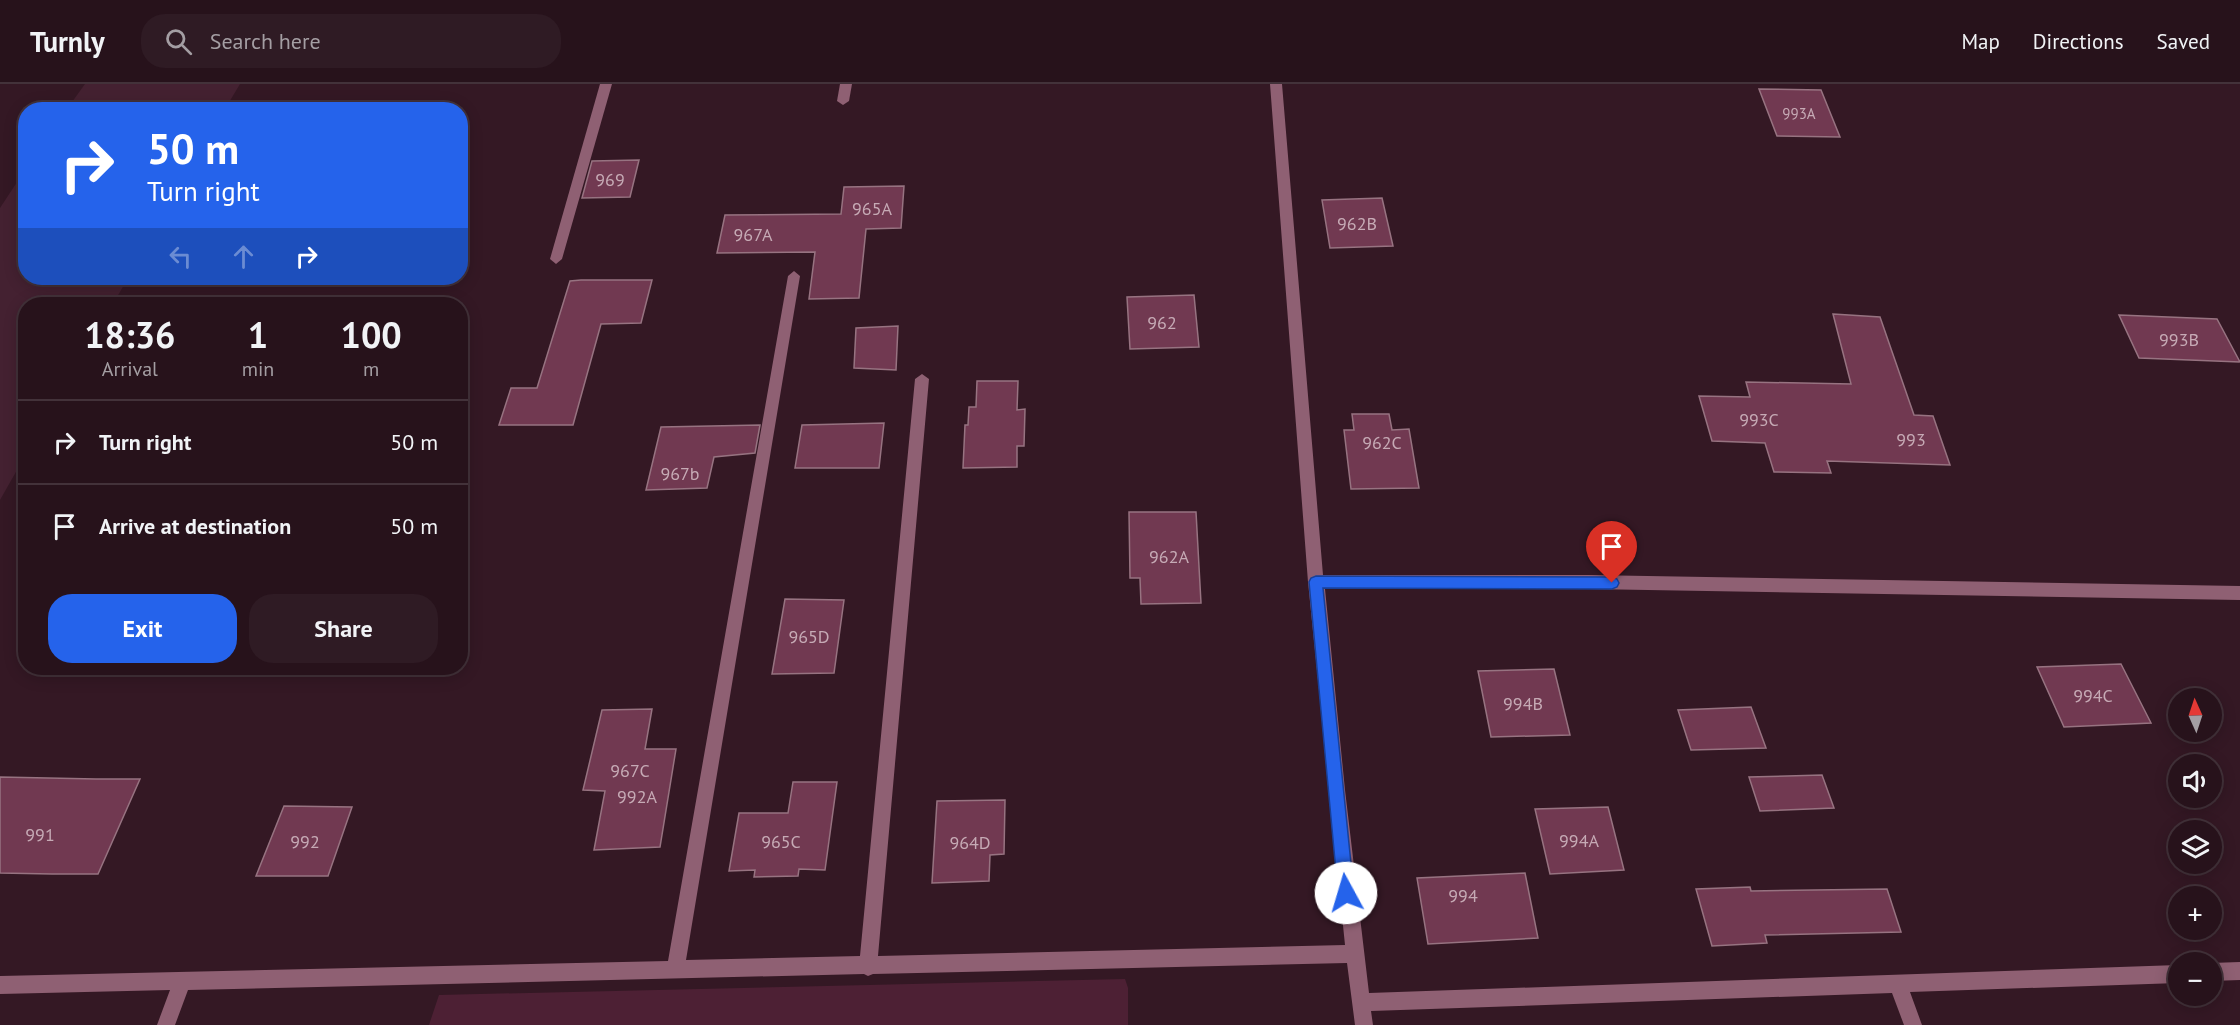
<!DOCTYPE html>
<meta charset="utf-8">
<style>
:root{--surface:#27121b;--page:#2f1b24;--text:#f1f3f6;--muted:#a49ea3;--line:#43323a;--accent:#2563eb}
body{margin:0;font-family:"PT Sans",sans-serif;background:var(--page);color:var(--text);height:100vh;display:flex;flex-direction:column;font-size:22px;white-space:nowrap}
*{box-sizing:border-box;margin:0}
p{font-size:20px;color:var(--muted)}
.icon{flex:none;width:33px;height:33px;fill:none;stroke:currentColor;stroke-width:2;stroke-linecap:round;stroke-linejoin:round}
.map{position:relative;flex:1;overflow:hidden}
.side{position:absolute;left:18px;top:213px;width:450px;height:378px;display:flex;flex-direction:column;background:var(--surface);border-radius:24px;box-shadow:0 3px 15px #0003,0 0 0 2px var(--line)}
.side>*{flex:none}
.banner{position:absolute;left:18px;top:18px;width:450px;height:183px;border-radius:24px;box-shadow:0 3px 15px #0003,0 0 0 2px var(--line);background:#2563eb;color:#fff;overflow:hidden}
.needle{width:39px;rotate:357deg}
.tools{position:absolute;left:2168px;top:604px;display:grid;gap:12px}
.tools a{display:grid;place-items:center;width:54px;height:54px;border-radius:50%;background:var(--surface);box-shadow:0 3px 15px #0003,0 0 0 2px var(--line);font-size:30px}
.pin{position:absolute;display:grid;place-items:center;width:51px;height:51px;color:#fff;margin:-62px -26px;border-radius:50% 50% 50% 0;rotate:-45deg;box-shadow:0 0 6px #0007}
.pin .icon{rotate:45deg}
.me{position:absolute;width:66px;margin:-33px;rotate:354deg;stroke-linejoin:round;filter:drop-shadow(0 0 4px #0008)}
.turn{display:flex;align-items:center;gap:21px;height:126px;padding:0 30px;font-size:27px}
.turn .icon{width:78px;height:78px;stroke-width:2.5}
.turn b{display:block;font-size:42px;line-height:51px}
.lanes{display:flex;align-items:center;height:57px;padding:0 30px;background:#0003;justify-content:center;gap:30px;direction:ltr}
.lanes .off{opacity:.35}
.eta{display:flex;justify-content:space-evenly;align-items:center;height:102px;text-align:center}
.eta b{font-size:36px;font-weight:600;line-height:42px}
.action{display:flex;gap:12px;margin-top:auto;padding:12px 30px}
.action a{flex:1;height:69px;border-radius:24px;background:var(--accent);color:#fff;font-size:24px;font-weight:600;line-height:69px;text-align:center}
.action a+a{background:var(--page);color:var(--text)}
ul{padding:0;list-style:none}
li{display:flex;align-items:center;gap:18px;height:84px;padding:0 30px;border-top:2px solid var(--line)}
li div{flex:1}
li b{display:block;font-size:22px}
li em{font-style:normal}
header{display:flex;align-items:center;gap:36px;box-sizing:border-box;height:84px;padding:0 30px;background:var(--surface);border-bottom:2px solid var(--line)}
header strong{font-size:28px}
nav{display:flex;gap:33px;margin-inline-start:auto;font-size:21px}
.search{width:420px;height:54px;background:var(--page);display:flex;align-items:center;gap:15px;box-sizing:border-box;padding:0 21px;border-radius:24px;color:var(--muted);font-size:22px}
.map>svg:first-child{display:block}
.built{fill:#442131}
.green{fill:#4d2034}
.building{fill:#713951;stroke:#977381;stroke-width:1.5}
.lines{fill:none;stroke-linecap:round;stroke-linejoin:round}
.minor{fill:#8f6073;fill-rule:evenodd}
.route{fill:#2563eb;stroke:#184099;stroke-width:1.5}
.labels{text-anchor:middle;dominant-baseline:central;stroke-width:6;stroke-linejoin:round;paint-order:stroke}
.far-number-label{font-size:15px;fill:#c6aab5}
.number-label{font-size:18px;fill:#c6aab5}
</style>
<header>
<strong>Turnly</strong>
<div class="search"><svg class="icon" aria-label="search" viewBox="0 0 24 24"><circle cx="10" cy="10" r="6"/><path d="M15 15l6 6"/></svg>Search here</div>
<nav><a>Map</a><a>Directions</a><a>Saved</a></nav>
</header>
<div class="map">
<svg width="2240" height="941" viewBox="0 0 2240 941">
<rect width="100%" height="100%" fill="#341824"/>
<g class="built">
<path d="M85 0H240L225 25H67Z"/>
<path d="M25 86 26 194H128L113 220H26L25 372 0 416V124Z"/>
</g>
<path class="green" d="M1125 895 1128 904V941H429L439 911Z"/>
<g class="building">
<path d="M1759 5 1821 6 1840 53 1777 52Z"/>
<path d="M639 76 630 113 582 114 592 77Z"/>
<path d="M904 102 901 144 866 145 859 214 809 215 815 168 717 169 725 131 841 130 844 103Z"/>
<path d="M1382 114 1393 162 1330 164 1322 116Z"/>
<path d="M581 196H652L641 239 601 240 573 341H499L511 304H537L570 197Z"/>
<path d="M1194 211 1199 263 1130 265 1127 213Z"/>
<path d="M1833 230 1880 233 1914 331 1933 332 1950 381 1827 377 1831 389 1774 388 1765 359 1712 357 1699 312 1750 313 1746 298 1851 300Z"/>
<path d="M2119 231 2217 235 2240 278 2139 274Z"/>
<path d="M898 242 896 286 854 284 856 244Z"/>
<path d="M977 297H1018L1017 326 1025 325 1024 362H1017V383L963 384 965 341H968L969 323H976Z"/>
<path d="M1352 330H1389L1392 346 1409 345 1419 404 1351 405 1344 346H1354Z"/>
<path d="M884 339 879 384H795L802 341Z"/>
<path d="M760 341 755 369 714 373 707 404 646 406 661 343Z"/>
<path d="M1129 428H1196L1201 519 1141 520 1140 494H1130Z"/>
<path d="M785 515 844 516 834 589 772 590Z"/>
<path d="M2121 580 2151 639 2064 643 2037 583Z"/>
<path d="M1554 585 1570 651 1491 653 1478 587Z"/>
<path d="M1751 623 1766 664 1691 666 1678 626Z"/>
<path d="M652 625 645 665H676L660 763 594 766 605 707 583 706 602 626Z"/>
<path d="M1822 691 1834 724 1760 727 1749 693Z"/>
<path d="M0 693 96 695H140L98 790H52L0 789Z"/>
<path d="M793 698H837L825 786 799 785 798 792 754 793 755 786 729 787 739 729H788Z"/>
<path d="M1005 716 1004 770 990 771 989 797 932 799 937 717Z"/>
<path d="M284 722 352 723 328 792H256Z"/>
<path d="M1608 723 1624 786 1550 790 1535 725Z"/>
<path d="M1525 789 1538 854 1428 860 1417 794Z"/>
<path d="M1750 803 1751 807 1887 805 1901 848 1765 851 1767 859 1712 862 1696 805Z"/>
</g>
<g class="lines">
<g class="minor">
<path d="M600 0H612L562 175 556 180 550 175Z"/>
<path d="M840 0H852L849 17 843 21 837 17Z"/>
<path d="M1270 0H1282L1323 491H1589L2240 502V516L1589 505H1325L1345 706 1369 909 2178 881V899L1910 908 1922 941H1904L1892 909 1371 927 1373 941H1355L1347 879 873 890 868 892 864 890 188 906 175 941H157L170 906 0 910V892L668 877 788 192 794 187 800 192 686 876 860 872 915 295 922 290 929 295 878 872 1345 861 1308 498Z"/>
<path d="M2240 878V896L2211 897V879Z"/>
</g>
</g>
<path class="route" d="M1316 492 1612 493 1617 495 1619 499 1617 503 1612 505 1323 504 1354 809 1352 815 1346 817 1341 815 1338 809 1309 498 1311 494Z"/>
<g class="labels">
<g class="far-number-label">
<text x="1799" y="29">993A</text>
</g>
<g class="number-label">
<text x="610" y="95">969</text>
<text x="872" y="124">965A</text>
<text x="1357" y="139">962B</text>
<text x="753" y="150">967A</text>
<text x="1162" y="238">962</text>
<text x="2179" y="255">993B</text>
<text x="1759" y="335">993C</text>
<text x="1911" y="355">993</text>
<text x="1382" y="358">962C</text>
<text x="680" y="389">967b</text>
<text x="1169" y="472">962A</text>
<text x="809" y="552">965D</text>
<text x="2093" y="611">994C</text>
<text x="1523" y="619">994B</text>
<text x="630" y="686">967C</text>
<text x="637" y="712">992A</text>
<text x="40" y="750">991</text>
<text x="1579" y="756">994A</text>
<text x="305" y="757">992</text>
<text x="781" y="757">965C</text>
<text x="970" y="758">964D</text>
<text x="1463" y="811">994</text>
</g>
</g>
</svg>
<div class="tools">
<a><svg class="needle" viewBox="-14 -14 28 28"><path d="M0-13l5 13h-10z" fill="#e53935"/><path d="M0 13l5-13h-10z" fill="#a49ea3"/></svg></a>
<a><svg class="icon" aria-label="sound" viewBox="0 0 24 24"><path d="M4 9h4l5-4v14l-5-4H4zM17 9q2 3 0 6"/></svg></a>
<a><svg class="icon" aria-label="layers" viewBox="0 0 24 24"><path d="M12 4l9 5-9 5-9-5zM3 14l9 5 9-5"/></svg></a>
<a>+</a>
<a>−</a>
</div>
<div class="pin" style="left:1612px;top:499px;background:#d93025"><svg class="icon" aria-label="arrive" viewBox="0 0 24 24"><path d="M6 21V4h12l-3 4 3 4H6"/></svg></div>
<svg class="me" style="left:1346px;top:809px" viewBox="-20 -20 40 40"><circle r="19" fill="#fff"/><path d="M0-13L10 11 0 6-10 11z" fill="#2563eb"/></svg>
<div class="banner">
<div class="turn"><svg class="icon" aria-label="right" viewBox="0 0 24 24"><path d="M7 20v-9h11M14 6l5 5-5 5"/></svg><div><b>50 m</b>Turn right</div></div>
<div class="lanes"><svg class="icon off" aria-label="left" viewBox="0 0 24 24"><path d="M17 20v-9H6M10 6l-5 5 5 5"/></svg><svg class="icon off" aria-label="ahead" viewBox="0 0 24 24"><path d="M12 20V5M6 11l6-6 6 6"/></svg><svg class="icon" aria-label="right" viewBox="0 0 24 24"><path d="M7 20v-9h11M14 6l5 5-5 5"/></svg></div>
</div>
<section class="side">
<div class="eta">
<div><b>18:36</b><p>Arrival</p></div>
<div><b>1</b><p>min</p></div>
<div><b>100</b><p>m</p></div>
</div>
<ul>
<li><svg class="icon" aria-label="right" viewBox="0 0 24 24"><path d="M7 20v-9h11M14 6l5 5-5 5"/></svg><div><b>Turn right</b></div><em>50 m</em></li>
<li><svg class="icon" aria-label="arrive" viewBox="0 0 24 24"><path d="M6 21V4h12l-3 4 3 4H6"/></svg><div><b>Arrive at destination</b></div><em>50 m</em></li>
</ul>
<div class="action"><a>Exit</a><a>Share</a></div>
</section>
</div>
